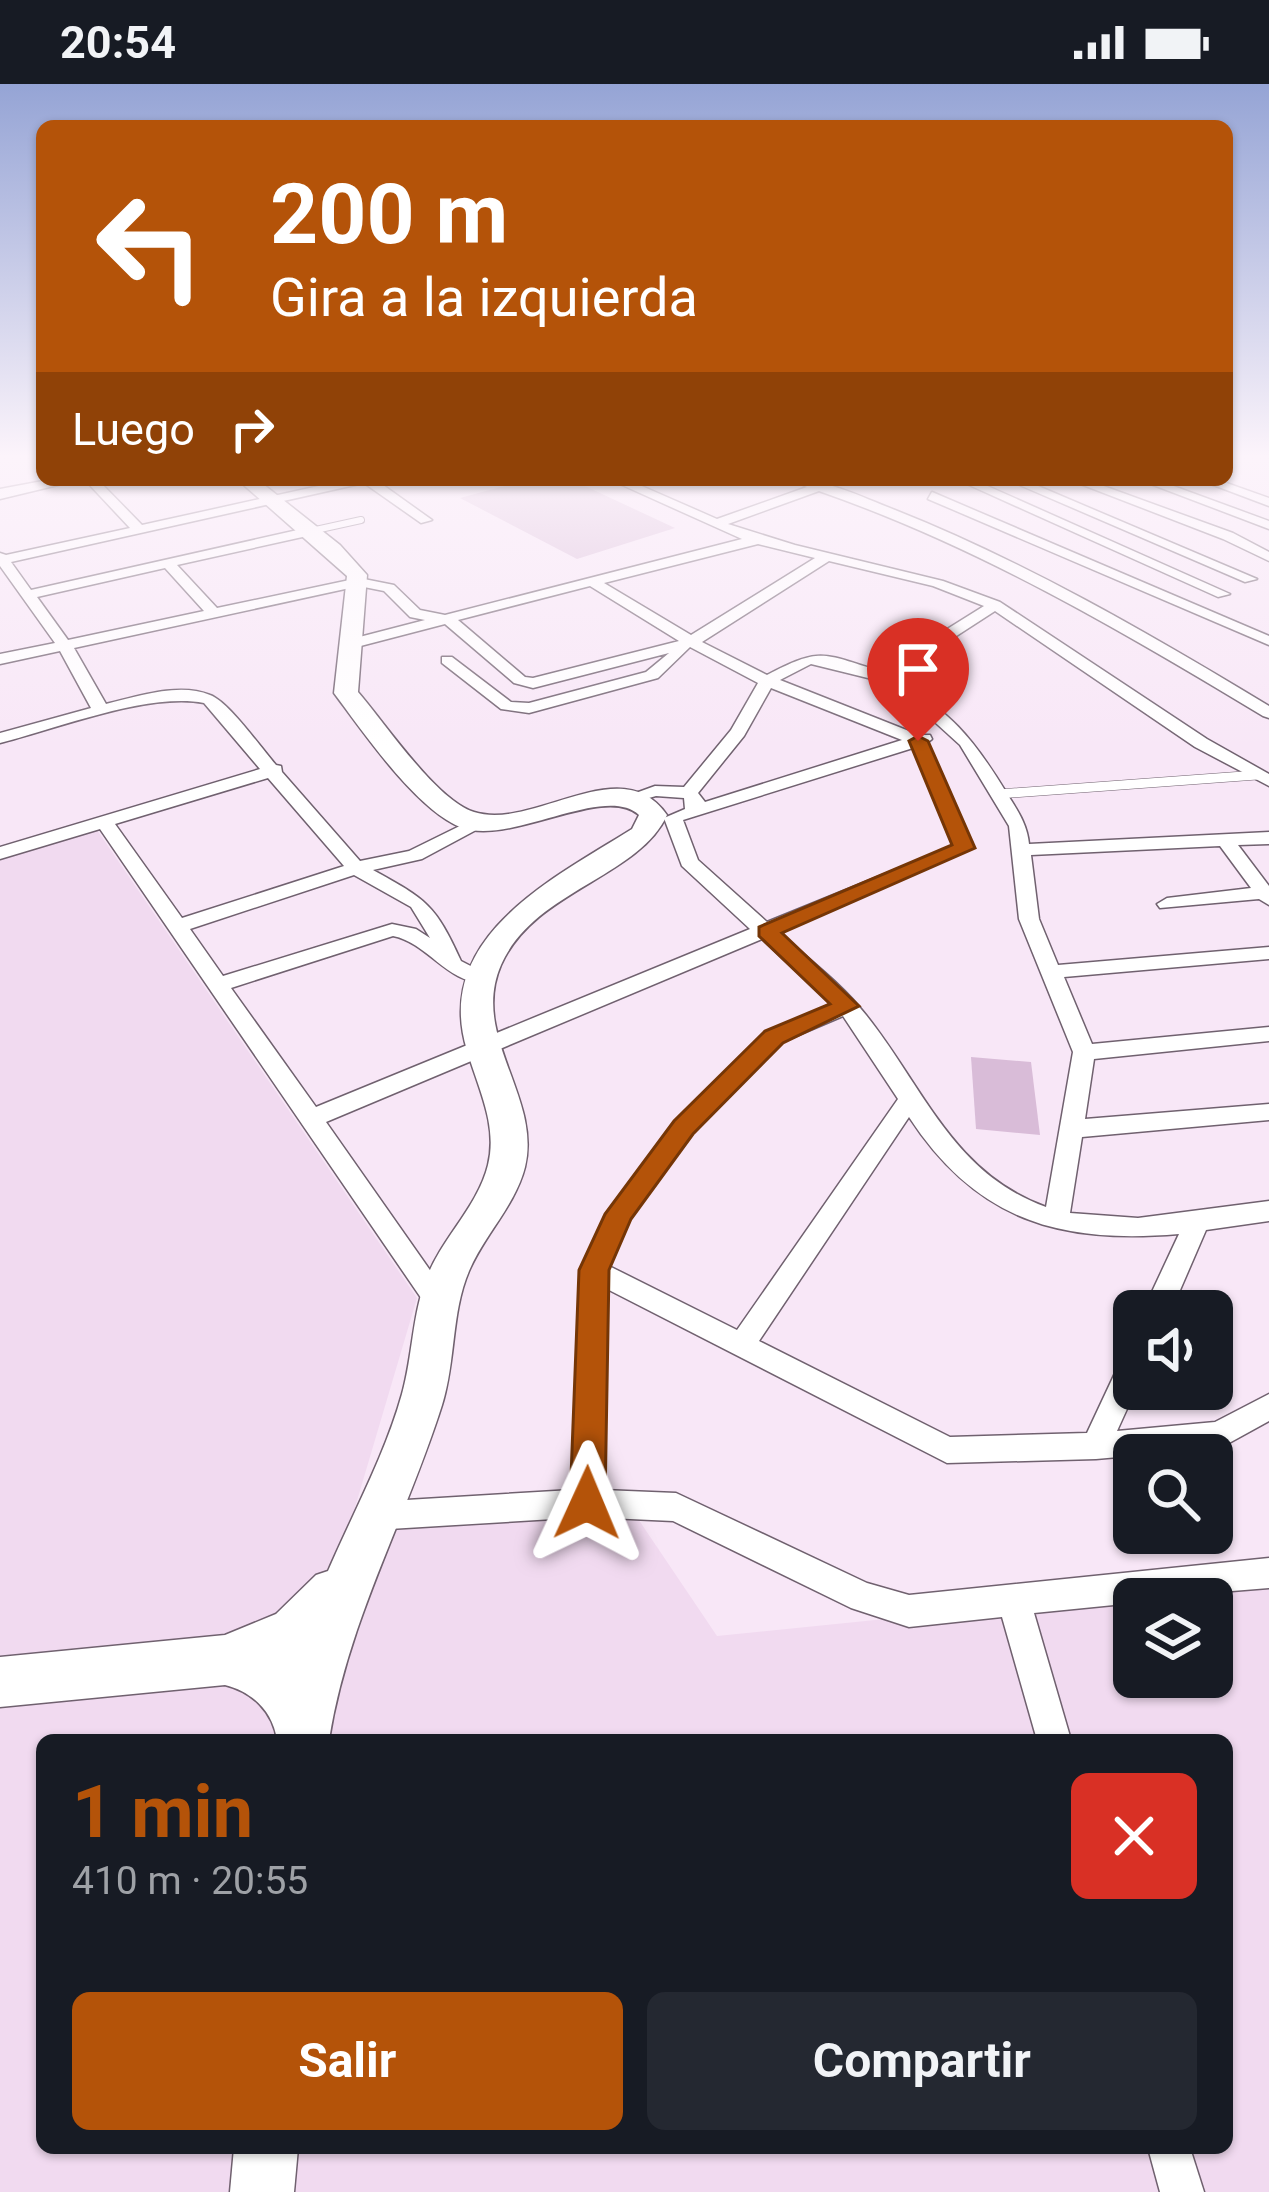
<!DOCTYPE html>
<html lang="es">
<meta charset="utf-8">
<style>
:root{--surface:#171b24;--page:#242831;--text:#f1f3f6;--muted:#9ea1a6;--accent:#b45309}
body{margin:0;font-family:Roboto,sans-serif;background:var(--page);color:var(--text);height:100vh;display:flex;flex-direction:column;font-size:45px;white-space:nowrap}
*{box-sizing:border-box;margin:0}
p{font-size:39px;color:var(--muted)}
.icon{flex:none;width:66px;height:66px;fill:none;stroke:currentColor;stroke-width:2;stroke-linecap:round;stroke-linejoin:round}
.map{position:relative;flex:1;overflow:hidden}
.drawer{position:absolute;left:36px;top:1650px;width:1197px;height:420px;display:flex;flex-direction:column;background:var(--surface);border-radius:18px;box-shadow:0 3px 9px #0004}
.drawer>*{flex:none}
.guide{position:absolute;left:36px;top:36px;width:1197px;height:366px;border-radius:18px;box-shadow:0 3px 9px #0004;background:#b45309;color:#fff;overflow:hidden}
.buttons{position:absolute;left:1113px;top:1206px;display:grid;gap:24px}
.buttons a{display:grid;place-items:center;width:120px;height:120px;border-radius:18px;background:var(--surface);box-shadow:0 3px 9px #0004;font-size:60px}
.pin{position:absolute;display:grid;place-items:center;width:102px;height:102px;color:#fff;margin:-123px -51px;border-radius:50% 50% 50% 0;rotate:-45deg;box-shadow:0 0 12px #0007}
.pin .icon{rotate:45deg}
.me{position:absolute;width:132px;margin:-66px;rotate:1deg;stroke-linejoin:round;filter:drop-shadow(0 0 9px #0008)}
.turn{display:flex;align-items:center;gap:42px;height:252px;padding:0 36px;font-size:54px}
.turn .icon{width:156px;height:156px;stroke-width:2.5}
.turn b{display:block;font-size:84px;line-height:102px}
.then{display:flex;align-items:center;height:114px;padding:0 36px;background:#0003;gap:24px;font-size:45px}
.round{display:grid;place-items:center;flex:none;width:126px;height:126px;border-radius:18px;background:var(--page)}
.summary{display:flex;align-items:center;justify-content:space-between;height:204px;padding:0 36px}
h1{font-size:72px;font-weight:700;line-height:90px;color:var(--accent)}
.primary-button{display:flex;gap:24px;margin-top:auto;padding:24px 36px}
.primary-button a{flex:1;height:138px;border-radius:18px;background:var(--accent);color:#fff;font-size:48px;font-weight:700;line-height:138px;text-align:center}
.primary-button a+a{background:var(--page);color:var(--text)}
.status{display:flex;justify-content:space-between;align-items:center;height:84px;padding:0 60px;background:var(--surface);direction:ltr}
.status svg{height:33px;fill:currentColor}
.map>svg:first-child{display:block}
.built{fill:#f1daf0;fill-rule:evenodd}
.green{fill:#d9bcd8}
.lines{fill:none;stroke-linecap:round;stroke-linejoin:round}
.service-far1-casing{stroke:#70616f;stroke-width:8}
.service-casing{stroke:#70616f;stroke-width:10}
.minor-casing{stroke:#70616f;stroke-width:3}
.tertiary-casing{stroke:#70616f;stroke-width:3}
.primary-casing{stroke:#70616f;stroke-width:3}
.service-far1{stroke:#fff;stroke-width:6}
.service{stroke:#fff;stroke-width:9}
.minor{fill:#fff;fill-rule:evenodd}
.tertiary{fill:#fff;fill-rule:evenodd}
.primary{fill:#fff;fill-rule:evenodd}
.route{fill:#b45309;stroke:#753606;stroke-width:3}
</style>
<div class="status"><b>20:54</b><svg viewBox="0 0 49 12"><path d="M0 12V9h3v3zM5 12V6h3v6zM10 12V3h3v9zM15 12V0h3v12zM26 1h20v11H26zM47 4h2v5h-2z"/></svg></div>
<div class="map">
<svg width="1269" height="2108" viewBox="0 0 1269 2108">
<rect width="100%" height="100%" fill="#f8e7f7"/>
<path class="built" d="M97 746 417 1214 351 1437 626 1417 717 1552 1269 1496V2108H0V775ZM1134 1515H1212V1593H1134ZM42 1656H1227V2064H42Z"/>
<g class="green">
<path d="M527 396H572L675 444 577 475 460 414Z"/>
<path d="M971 973 1031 978 1040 1051 976 1045Z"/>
</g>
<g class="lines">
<defs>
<path id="service-far1" d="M311 447 361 436"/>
<path id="service" d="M999 710 1257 691"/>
<g id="minor">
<path d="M85 396H98L142 441 346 396H376L432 436 421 439 364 399 11 478 31 506 311 443 316 444V450L177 481 217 524 359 494 394 501 420 526 445 531 742 455 611 396H628L717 435 807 403 793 396C829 396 859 412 895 426 1026 478 1148 549 1269 622V634L1263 632C1121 546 977 462 819 407L728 440 795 461 943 497 1000 518 1207 655 1269 690V702L1195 663 995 527 893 593C951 629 971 651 1006 708 1017 726 1027 739 1029 760L1269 748V760L1238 761 1269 802V821L1259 815 1160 824 1157 820 1167 814 1251 804 1220 762 1031 771 1039 835 1058 881 1269 863V875L1064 893 1092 960 1269 943V957L1094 975 1085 1035 1269 1020V1036L1082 1053 1070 1129 1138 1134 1269 1117V1137L1206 1146 1171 1227H1143L1179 1150C1060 1160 977 1137 909 1033L759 1257 950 1353 1087 1349 1124 1270 1134 1266 1136 1305 1117 1347 1215 1338 1269 1310V1337L1220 1364 1096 1375 947 1379 607 1205 603 1406 676 1409 867 1499 909 1511 1269 1474V1504L1134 1515V1519L1034 1529 1071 1656H1037L1002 1533 909 1543 851 1524 673 1437 587 1433 373 1446 362 1442 358 1432 362 1422 373 1418 572 1406 581 1186 606 1130 675 1037 766 948 832 920 762 855 326 1038 453 1219 450 1227 440 1230 430 1227 100 745 0 775V763L260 685 204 619C148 608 56 645 0 659V649L91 624 60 567 0 580V570L55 559 0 482V469L6 471 130 444ZM758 460 815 474 691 551 604 499ZM829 477 933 502 984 522 880 587C823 570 822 562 767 591L702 558ZM165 484 204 527 68 556 37 513ZM359 502 384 507 410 533 425 536 344 557V563L349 565 445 540 514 599 533 604 669 569 646 588 529 619 511 618 452 573H442V579L501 625 529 629 658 594 690 563 758 599 731 646 684 703 655 702 622 714 631 719 656 712 684 714 685 725 664 734 682 782 750 845 316 1023 231 904 393 852C429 859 449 903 488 898L492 893 461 877C435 820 427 816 373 786L422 775 491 738 482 733 476 734 409 767 360 777 282 688 281 682 276 681C261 664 229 618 210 611 179 598 136 613 106 620L74 564ZM590 502 679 557 533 594 525 593 458 536ZM811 580 876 596 916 621 960 661 1009 742 1019 835 1073 968 1046 1123C952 1089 923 1002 866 931 842 900 808 875 778 848L973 764 927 659 932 655 930 651H919L780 596ZM771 604 902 656 705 718 698 709 744 652ZM913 664 954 762 767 838 698 776 683 736ZM268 694 344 782 182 834 115 740ZM354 791 411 823 430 854 416 845 392 840 223 892 190 845ZM843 932 898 1015 737 1246 609 1182 630 1134 691 1049 782 958Z"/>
<path d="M958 396H974L1230 510 1218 513Z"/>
<path d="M1008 396H1024L1257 495 1245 498Z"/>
<path d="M1070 396H1087L1233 449 1269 468V477L1223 455Z"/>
<path d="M1140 396H1157L1269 437V445Z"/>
<path d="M1200 396H1218L1269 414V422Z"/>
<path d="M932 408 1269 552V561L928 415Z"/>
<path d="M1148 2064H1190L1204 2108H1160Z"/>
</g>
<path id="tertiary" d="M48 396H79L0 415V405Z"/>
<g id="primary">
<path d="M238 396H258L340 461 367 491 358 608C385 639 436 716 474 728 534 747 621 665 667 731 638 794 534 806 501 881 470 952 542 1013 525 1083 515 1122 484 1151 469 1187 451 1229 456 1277 442 1321 406 1435 348 1536 329 1656H277C273 1628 253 1608 225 1601L0 1623V1573L225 1551 276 1530 316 1491 328 1487C353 1429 385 1371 402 1310 413 1271 412 1230 427 1193 442 1154 478 1122 488 1081 498 1041 478 1004 467 966 432 853 554 794 632 745L639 731C604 699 510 763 460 743 416 725 363 648 334 609L347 492Z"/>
<path d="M234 2064H298L294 2108H230Z"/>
</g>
</defs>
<use href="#service-far1" class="service-far1-casing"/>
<use href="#service" class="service-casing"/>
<use href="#minor" class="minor-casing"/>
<use href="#tertiary" class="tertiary-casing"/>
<use href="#primary" class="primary-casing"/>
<use href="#service-far1" class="service-far1"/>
<use href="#service" class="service"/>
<use href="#minor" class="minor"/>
<use href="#tertiary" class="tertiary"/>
<use href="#primary" class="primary"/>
</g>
<linearGradient id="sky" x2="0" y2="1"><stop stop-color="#95a4d5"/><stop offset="0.56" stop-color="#fcf4fb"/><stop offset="1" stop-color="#fcf4fb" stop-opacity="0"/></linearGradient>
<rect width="1269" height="664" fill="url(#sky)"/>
<path class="route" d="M918 652 928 657 975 764 782 849 859 922 783 959 693 1050 631 1135 609 1186 605 1419 600 1430 587 1435 575 1430 570 1419 579 1186 605 1130 674 1037 765 947 830 920 759 852V843L952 761 909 657Z"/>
</svg>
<div class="buttons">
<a><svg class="icon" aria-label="sound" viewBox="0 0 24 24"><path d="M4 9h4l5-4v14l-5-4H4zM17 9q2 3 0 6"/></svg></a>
<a><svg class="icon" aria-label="search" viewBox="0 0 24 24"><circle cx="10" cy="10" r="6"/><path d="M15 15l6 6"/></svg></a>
<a><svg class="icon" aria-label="layers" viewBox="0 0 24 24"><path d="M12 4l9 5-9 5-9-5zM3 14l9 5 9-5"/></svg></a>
</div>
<div class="pin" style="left:918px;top:657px;background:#d93025"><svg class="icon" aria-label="arrive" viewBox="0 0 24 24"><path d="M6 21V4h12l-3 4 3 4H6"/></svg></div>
<svg class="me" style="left:587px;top:1419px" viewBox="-20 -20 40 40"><path d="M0-17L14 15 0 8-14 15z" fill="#b45309" stroke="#fff" stroke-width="4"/></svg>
<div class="guide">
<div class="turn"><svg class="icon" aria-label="left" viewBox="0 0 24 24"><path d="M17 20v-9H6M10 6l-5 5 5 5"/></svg><div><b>200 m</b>Gira a la izquierda</div></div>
<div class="then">Luego<svg class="icon" aria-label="right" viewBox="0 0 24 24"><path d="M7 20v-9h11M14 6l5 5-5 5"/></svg></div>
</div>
<section class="drawer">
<div class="summary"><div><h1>1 min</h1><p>410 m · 20:55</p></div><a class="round" style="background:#d93025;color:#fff"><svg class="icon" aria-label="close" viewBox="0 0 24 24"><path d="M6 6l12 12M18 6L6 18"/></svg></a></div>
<div class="primary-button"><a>Salir</a><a>Compartir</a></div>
</section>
</div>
